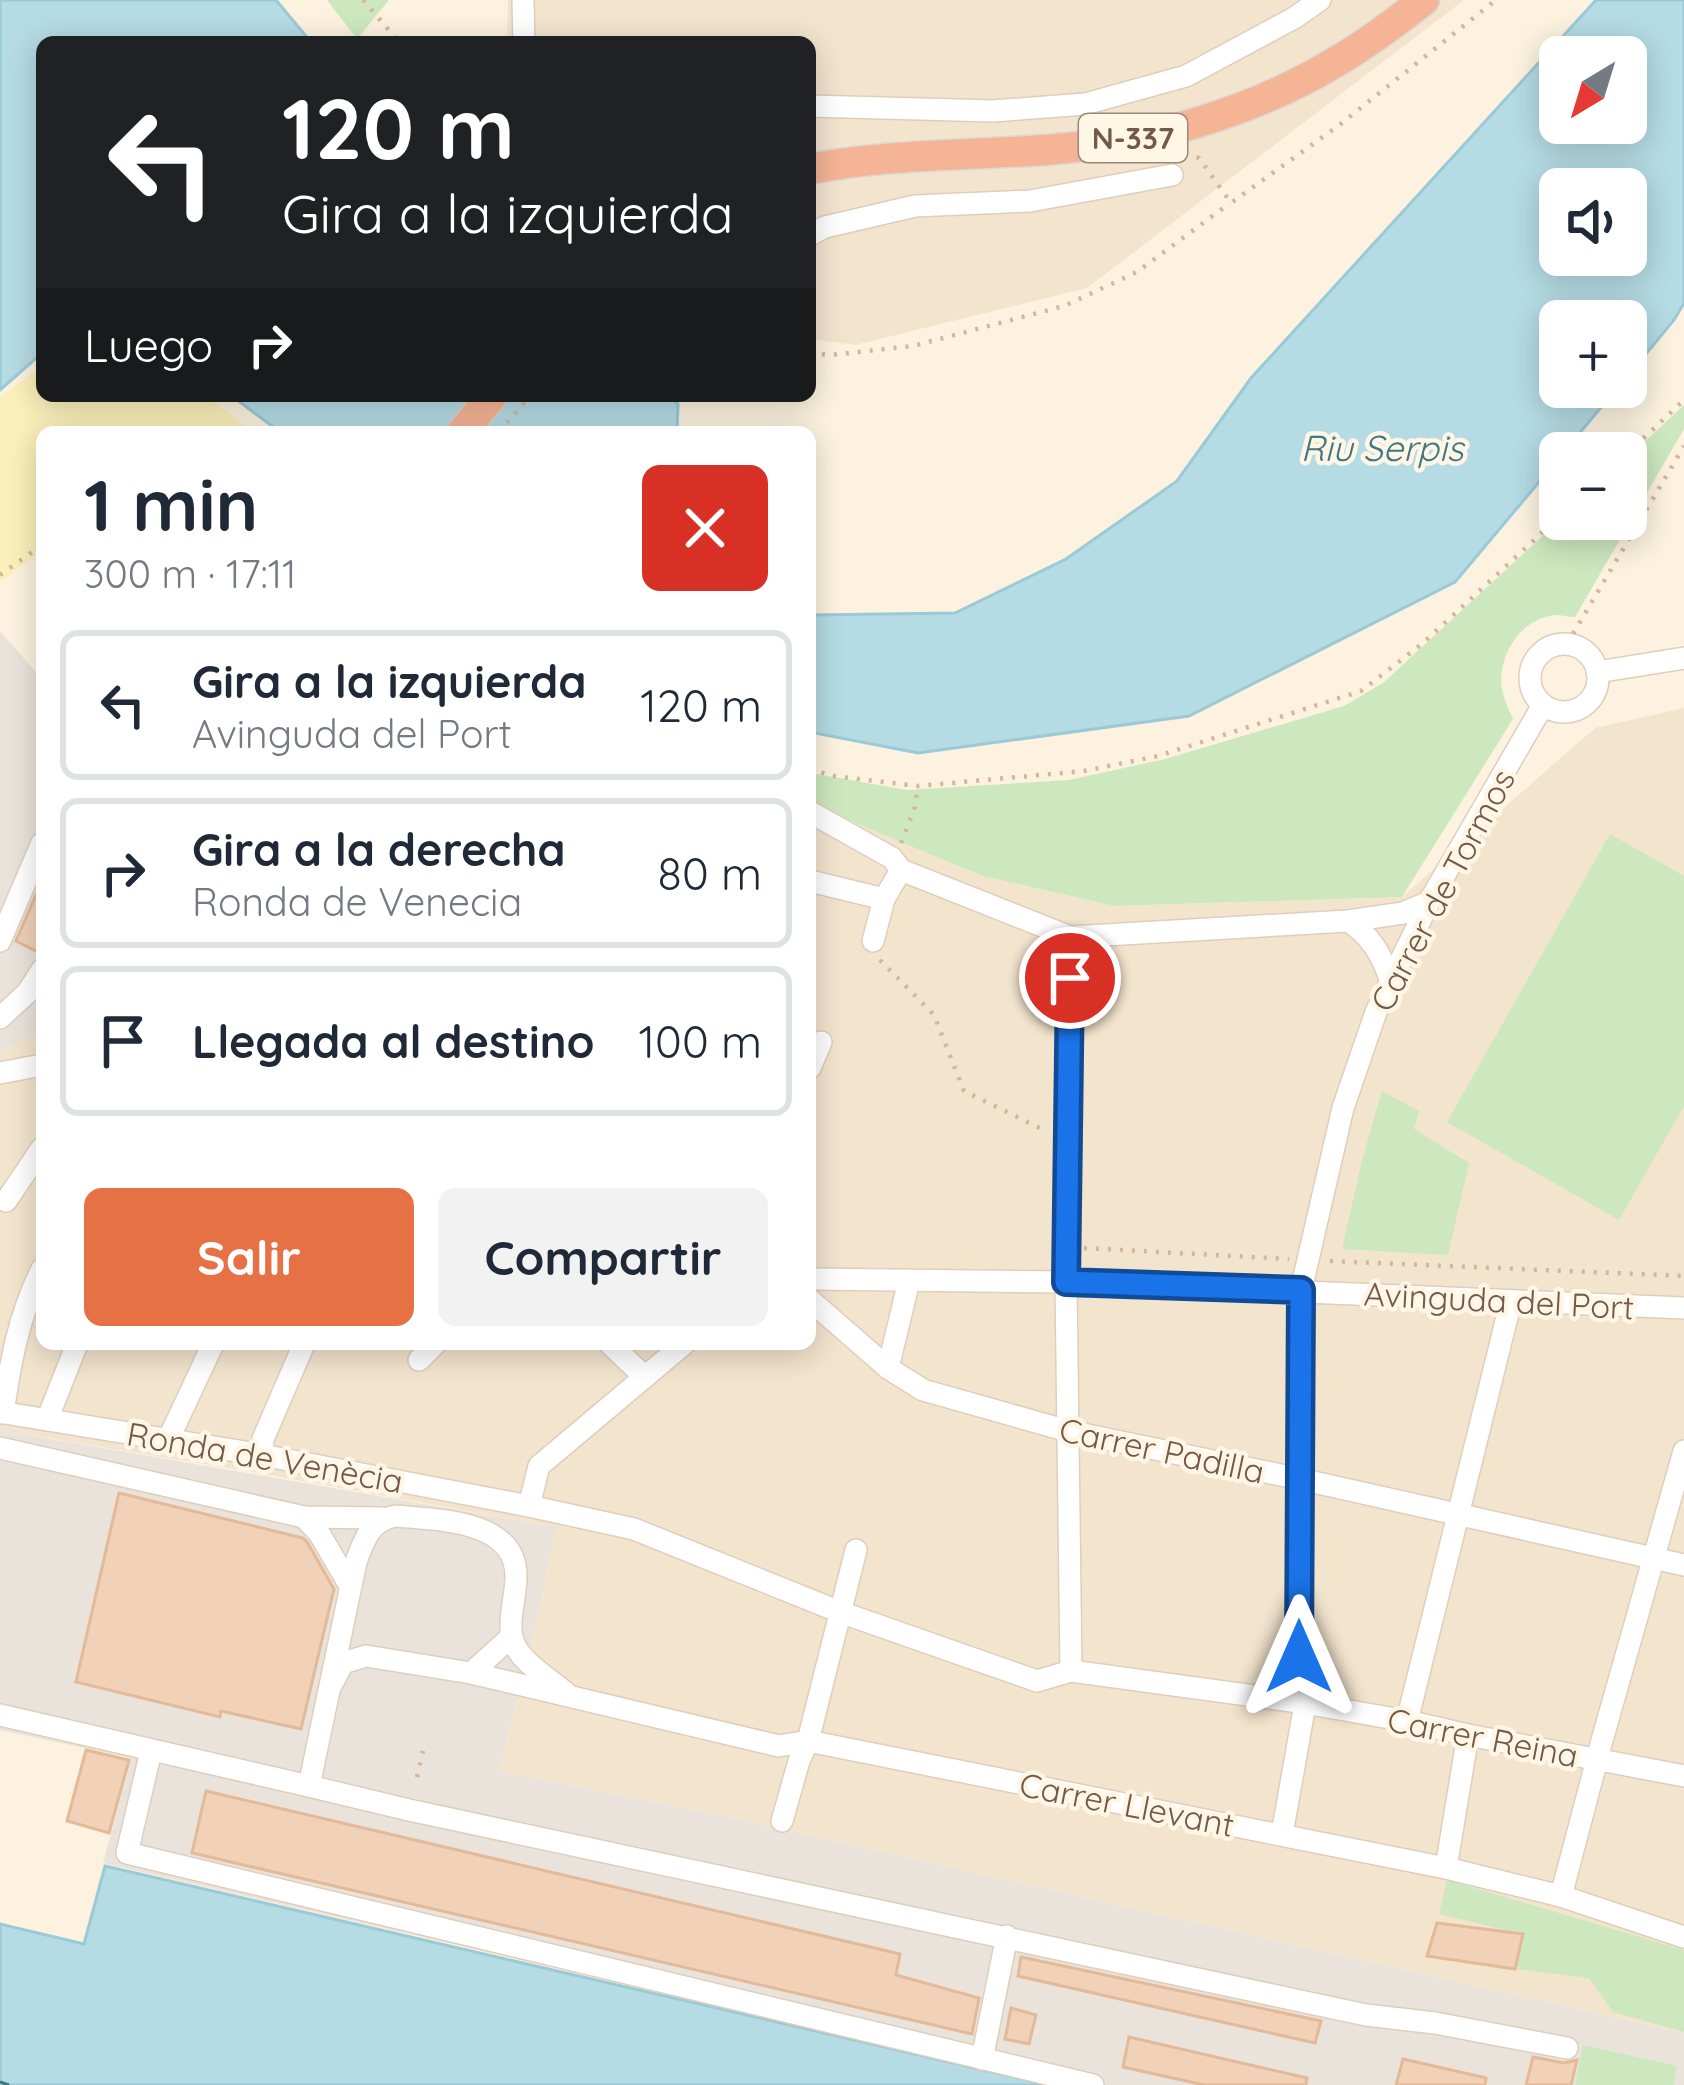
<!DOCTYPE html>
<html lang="es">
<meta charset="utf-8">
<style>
:root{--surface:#fff;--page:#f2f2f3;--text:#1f2937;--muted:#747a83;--line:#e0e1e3;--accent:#e67144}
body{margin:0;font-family:Quicksand,sans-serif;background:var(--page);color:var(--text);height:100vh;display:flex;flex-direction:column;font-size:45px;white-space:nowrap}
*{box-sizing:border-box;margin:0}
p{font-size:39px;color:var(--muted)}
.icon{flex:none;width:66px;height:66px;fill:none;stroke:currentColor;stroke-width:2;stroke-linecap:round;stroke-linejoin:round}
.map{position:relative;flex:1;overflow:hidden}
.drawer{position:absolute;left:36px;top:426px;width:780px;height:924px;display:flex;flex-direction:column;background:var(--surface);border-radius:18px;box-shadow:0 6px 30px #0003}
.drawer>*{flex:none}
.top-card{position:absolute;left:36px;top:36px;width:780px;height:366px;border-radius:18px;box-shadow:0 6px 30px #0003;background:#202124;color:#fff;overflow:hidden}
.needle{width:78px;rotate:218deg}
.fabs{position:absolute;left:1539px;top:36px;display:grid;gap:24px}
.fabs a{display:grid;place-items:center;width:108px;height:108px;border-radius:18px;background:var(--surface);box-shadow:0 6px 30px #0003;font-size:60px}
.pin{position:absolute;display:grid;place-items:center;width:102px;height:102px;color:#fff;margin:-51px;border:6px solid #fff;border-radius:50%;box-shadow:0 3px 12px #0007}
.me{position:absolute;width:132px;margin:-66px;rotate:0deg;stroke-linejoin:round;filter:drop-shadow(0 0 9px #0008)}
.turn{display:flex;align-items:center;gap:42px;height:252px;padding:0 48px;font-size:54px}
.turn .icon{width:156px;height:156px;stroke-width:2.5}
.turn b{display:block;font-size:84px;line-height:102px}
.then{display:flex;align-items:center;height:114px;padding:0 48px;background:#0003;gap:24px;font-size:45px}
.round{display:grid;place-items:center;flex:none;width:126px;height:126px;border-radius:18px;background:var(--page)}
.headline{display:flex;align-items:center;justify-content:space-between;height:204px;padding:0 48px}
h1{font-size:72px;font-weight:800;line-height:90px}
.button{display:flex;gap:24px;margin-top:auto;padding:24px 48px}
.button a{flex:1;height:138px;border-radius:18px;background:var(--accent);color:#fff;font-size:48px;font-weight:800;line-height:138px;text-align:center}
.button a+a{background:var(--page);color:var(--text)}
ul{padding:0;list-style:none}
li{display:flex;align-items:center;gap:36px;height:150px;margin:0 24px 18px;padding:0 24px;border:6px solid var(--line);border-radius:18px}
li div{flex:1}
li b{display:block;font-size:45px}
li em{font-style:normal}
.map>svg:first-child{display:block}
.residential{fill:#f3e4ce}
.industrial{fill:#eae3db}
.green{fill:#cde8bf}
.sand{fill:#fbf0ba}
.water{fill:#b5dbe4;stroke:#9bcad6;stroke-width:3;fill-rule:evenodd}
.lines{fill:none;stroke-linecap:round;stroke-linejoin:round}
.ferry{stroke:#417685;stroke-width:3;stroke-dasharray:15 12;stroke-linecap:butt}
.building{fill:#f1d1b7;stroke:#e3b998;stroke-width:3}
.minor-casing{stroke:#dfcebc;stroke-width:24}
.highway-casing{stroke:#ddd7d3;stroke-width:33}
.path{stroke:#d5b59b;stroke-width:4.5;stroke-dasharray:3 9;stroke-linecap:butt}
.minor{stroke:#fff;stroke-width:21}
.highway{stroke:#f6b496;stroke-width:30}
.route-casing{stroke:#114b97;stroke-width:30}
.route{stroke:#1a73e8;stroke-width:21}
.labels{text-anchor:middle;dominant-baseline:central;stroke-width:9;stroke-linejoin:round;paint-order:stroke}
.shield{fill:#fff6e5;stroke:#9c8877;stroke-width:3}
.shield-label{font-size:30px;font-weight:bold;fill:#725948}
.street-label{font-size:33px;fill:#725948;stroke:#fff6e5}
.water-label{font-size:36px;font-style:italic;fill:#417685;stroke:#fff6e5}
</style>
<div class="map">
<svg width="1684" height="2085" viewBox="0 0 1684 2085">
<rect width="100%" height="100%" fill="#fcf2df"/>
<g class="residential">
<path d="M508 0H1464L1087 288 855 345 810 339V42H507Z"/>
<path d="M1684 708V2033L737 1819 499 1771 533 1636 555 1527 281 1477 0 1430V1052L42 1030V1344H810V801L833 814 983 876 1114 906 1402 897 1595 728Z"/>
</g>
<g class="industrial">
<path d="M0 631 42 679V1030L0 1052Z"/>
<path d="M0 1430 556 1527 533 1636 499 1771 737 1819 1684 2033V2085H1061L103 1863 131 1758 0 1730Z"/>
</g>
<g class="green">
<path d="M327 0H389L357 39Z"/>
<path d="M1684 405V429L1575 617C1568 617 1561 615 1555 615 1519 619 1497 657 1502 690 1504 699 1509 710 1513 719L1402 897 1114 906 983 876 833 814 810 801V773L907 790 1069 780 1165 759 1344 706 1383 683 1561 519H1626V459Z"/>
<path d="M1610 834 1684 876V1106L1619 1220 1447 1122Z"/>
<path d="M1382 1091 1419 1111 1414 1129 1469 1163 1448 1255 1342 1249 1362 1160Z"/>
<path d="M1447 1880 1684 1950V2032L1613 2012 1589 1978 1515 1969 1522 1934 1439 1914Z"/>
<path d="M1583 2045 1677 2066 1674 2085H1575Z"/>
</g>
<path class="sand" d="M42 366V396H206L254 432H42V551L0 582V397Z"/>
<g class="water">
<path d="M0 0H276L311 42H42V353L0 390Z"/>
<path d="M1596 0H1684V303L1674 320 1626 378V321H1560V387H1618L1563 453H1560V457L1455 582 1189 716 918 753 810 732V615L955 613 1066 559 1177 481 1251 378ZM1560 57H1626V123H1560ZM1560 189H1626V255H1560Z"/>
<path d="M232 396H667L678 404 677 432H280Z"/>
<path d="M105 1866 1048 2085H0V1924L84 1944Z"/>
</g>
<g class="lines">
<path class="ferry" d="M0 2082 9 2085"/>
</g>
<g class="building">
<path d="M42 881V954L16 941Z"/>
<path d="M119 1493 303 1538 307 1542 334 1589 301 1729 221 1711 220 1717 76 1682Z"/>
<path d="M86 1750 129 1760 109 1833 67 1821Z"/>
<path d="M206 1791 900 1954 896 1975 979 1998 972 2034 192 1853Z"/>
<path d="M1437 1923 1523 1934 1515 1969 1427 1956Z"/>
<path d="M1021 1957 1321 2021 1315 2043 1018 1976Z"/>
<path d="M1011 2008 1036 2015 1029 2044 1005 2039Z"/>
<path d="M1129 2037 1307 2078 1306 2085H1204L1123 2067Z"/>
<path d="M1533 2057 1564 2063 1577 2060 1571 2085H1526Z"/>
<path d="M1403 2059 1486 2078 1485 2085H1396Z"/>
</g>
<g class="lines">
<defs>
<g id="minor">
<path d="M523 0 524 42"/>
<path d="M810 106 993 111 1085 104 1186 76 1294 18 1320 0"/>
<path d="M810 235 825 227 915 206 1030 201 1172 175"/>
<circle cx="1564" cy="678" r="34"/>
<path d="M1597 672 1684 658"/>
<path d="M810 812 892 858 901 870 1070 937 1348 921 1403 913 1429 902"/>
<path d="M810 881 884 899"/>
<path d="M1348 921C1371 936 1382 955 1391 982"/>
<path d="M1070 937V1142L1066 1282 1071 1671"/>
<path d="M0 941 42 843"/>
<path d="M873 941 884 899 901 870"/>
<path d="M0 1018 28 992 42 970"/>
<path d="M810 1068 821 1042"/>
<path d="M0 1073 42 1065"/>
<path d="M6 1201 42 1148"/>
<path d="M810 1279 1066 1282 1684 1308"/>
<path d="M810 1300 888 1368 923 1390 1068 1431 1300 1479 1684 1565"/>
<path d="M610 1344 645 1377"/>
<path d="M419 1360 435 1344"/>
<path d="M888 1368 909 1281"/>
<path d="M0 1412 262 1455 529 1506 634 1529 840 1612 1037 1681 1071 1671 1299 1702 1407 1721 1468 1735 1684 1776"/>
<path d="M3 1413C10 1364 19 1314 42 1269"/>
<path d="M47 1420 77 1344"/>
<path d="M169 1438 213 1344"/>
<path d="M0 1448 304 1517 383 1518"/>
<path d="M262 1455 263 1439 304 1344"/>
<path d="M529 1506 539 1466 684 1344"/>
<path d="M304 1517 319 1533 350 1586"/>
<path d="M471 1673 511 1637"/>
<path d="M332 1684 343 1663 366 1656 471 1673 779 1746 808 1741 1446 1868 1561 1896 1684 1937"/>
<path d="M0 1715 309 1786 356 1562C364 1539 371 1520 396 1516 439 1520 516 1520 516 1576 516 1597 507 1622 513 1641 520 1662 550 1679 566 1693"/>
<path d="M1407 1721 1511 1301"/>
<path d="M151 1751 127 1853 1093 2085"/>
<path d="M309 1786 409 1810 1366 2015 1435 2023 1567 2048"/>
<path d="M782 1821 799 1761 808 1741 856 1550"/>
<path d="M1282 1834 1304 1710 1299 1702 1301 1290 1343 1108 1376 1012 1429 902 1543 705"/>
<path d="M1446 1868 1468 1735"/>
<path d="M1561 1896 1601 1744 1684 1451"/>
<path d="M982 2059 1007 1936"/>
</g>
<g id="highway">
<path d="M810 169C891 153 974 156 1056 149 1151 142 1252 112 1334 63 1365 45 1396 22 1424 0"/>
<path d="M462 432 492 396"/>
</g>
</defs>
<use href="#minor" class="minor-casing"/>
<use href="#highway" class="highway-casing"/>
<g class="path">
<path d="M363 0 399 42"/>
<path d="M1185 154 1199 158 1231 203 1338 126 1496 0"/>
<path d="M810 353 830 355 913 346 1064 306 1137 272 1230 203"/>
<path d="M499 432 530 396"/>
<path d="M1626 455 1684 400"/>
<path d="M0 575 42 545"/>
<path d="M1567 644 1684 446"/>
<path d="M810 769 833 776 918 786 1084 771 1158 756 1361 691 1422 644 1560 516"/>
<path d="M901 843 915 807 918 786"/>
<path d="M880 960 934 1015 964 1091 1048 1132"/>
<path d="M1084 1248 1289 1259"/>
<path d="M1330 1261 1684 1276"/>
<path d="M417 1777 423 1751"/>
</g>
<use href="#minor" class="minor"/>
<use href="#highway" class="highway"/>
</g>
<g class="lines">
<defs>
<path id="route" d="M1070 978 1066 1282 1301 1290 1299 1657"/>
</defs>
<use href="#route" class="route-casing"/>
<use href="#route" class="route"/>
</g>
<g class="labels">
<rect class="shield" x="1079" y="114" width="108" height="48" rx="9"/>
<g class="shield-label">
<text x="1133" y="138">N-337</text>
</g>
<g class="street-label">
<text transform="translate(1442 890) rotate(-62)">Carrer de Tormos</text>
<text transform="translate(1499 1300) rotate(3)">Avinguda del Port</text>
<text transform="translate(1162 1450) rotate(12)">Carrer Padilla</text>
<text transform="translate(265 1457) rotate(10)">Ronda de Venècia</text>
<text transform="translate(1483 1737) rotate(11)">Carrer Reina</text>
<text transform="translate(1127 1804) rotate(11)">Carrer Llevant</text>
</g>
<g class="water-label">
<text x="1382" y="447">Riu Serpis</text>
</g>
</g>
</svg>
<div class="fabs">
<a><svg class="needle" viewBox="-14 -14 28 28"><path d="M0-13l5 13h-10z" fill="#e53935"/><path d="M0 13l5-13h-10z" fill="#747a83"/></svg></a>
<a><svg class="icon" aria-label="sound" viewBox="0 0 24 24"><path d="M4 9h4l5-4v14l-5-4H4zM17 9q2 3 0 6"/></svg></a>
<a>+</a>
<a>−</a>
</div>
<div class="pin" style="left:1070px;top:978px;background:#d93025"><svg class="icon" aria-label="arrive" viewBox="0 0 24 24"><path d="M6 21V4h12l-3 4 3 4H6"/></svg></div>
<svg class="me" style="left:1299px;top:1657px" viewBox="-20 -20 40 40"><path d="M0-17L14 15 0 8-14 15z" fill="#1a73e8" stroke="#fff" stroke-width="4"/></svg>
<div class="top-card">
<div class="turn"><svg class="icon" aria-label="left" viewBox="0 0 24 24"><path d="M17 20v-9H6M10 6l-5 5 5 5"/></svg><div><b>120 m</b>Gira a la izquierda</div></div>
<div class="then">Luego<svg class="icon" aria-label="right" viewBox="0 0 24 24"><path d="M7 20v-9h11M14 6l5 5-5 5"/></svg></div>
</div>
<section class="drawer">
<div class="headline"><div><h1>1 min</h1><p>300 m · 17:11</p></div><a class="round" style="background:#d93025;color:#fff"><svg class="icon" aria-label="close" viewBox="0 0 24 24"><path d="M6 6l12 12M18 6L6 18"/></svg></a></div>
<ul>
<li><svg class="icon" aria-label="left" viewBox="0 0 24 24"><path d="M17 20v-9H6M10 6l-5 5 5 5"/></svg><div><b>Gira a la izquierda</b><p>Avinguda del Port</p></div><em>120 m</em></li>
<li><svg class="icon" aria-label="right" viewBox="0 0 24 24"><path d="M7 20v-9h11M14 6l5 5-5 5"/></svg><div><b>Gira a la derecha</b><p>Ronda de Venecia</p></div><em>80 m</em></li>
<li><svg class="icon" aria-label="arrive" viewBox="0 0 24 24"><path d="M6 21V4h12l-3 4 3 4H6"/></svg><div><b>Llegada al destino</b></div><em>100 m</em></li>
</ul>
<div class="button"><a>Salir</a><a>Compartir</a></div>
</section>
</div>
